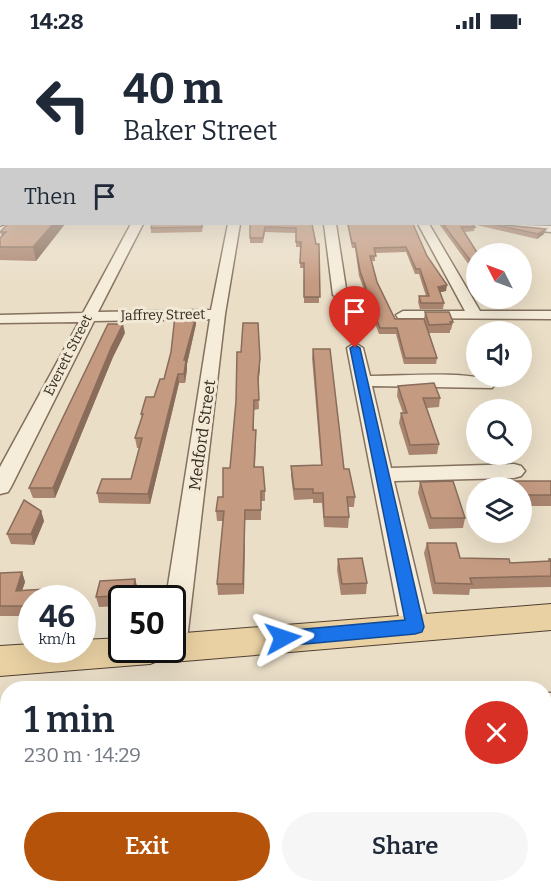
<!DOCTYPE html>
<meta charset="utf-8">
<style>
:root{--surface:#fff;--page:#f6f6f7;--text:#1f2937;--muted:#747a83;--accent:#b45309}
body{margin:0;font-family:Bitter,serif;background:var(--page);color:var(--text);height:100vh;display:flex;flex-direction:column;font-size:22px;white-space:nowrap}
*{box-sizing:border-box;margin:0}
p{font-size:20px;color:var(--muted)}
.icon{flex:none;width:33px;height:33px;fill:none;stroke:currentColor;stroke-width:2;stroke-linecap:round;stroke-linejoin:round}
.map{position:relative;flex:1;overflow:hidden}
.sheet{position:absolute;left:0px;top:639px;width:552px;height:212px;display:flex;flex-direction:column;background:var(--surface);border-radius:24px 24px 0 0;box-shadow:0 6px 24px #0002}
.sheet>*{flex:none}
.banner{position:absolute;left:0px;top:0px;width:552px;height:183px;box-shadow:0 6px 24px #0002;background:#fff;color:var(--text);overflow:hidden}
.needle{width:39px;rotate:312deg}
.buttons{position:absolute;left:466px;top:201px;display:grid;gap:12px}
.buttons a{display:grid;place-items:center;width:66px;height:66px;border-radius:50%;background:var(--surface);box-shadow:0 6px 24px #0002;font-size:30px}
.speed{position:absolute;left:18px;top:543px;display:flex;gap:12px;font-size:30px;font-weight:700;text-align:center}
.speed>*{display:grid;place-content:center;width:78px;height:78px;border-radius:50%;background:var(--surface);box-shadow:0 6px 24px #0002;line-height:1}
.speed small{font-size:15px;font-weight:400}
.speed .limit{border:3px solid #111;border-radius:9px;background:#fff;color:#111}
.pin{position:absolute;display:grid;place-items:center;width:51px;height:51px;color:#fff;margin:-62px -26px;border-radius:50% 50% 50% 0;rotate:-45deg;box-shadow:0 0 6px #0007}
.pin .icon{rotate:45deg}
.me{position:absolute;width:66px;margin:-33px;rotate:85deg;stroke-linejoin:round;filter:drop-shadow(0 0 4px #0008)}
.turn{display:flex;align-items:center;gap:21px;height:126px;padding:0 24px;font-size:27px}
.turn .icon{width:78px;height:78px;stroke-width:2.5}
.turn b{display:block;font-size:42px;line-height:51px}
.then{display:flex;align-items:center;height:57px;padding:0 24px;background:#0003;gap:12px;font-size:22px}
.round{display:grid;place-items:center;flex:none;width:63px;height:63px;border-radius:32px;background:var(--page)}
.headline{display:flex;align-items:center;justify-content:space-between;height:102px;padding:0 24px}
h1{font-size:36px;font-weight:600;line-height:45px}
.primary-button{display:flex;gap:12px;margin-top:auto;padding:12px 24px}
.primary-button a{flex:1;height:69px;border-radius:36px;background:var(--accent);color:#fff;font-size:24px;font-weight:600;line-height:69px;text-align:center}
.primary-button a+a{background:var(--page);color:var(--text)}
.status{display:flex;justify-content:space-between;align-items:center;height:42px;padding:0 30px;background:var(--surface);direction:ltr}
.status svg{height:16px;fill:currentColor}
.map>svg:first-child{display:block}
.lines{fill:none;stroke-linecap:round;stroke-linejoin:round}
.minor-casing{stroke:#84715e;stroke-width:3}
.major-casing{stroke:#524032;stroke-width:2}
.minor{fill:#f5ecd9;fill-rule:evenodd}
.major{fill:#e9d1a3;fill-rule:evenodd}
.wall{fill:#a9846f}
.shaded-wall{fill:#896c5a}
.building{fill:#c49a81;stroke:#896c5a;stroke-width:1.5}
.route{fill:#1a73e8;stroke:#114b97;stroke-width:1.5}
.labels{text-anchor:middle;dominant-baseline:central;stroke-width:6;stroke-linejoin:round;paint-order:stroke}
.far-street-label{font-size:14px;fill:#362a20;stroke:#f2e9d6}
.street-label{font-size:16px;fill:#362a20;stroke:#f2e9d6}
</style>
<div class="status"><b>14:28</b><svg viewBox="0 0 49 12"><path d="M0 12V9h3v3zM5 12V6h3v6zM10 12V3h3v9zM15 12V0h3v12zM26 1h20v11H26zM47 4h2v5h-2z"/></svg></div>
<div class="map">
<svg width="551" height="850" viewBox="0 0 551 850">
<rect width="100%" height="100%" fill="#eadec7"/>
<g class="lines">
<defs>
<g id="minor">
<rect x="550" y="127" width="1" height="6"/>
<rect x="0" y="161" width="2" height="6"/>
<path d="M131 182H143L98 270 211 268 228 182H240L225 272 186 606 182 614 172 618 162 614 159 608H172V556H166L210 277 94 279 11 445 8 450 0 452V425L79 280 0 281V273L83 271Z"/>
<path d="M324 182H336L347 253 340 257 333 253Z"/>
<path d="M418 182H429L480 269H551V277L398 276 396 273 403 269H465Z"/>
<path d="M498 182 551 184V190L504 185Z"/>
<path d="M355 301 363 306 370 334C409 334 453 329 492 338L495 342 492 346 372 344 391 426 514 422 521 424 525 429 521 434 514 436 394 439 429 585 425 593 415 596 405 593 401 585 347 306Z"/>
<rect x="544" y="651" width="7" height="28"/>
<path d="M241 843H279L278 850H240Z"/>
</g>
<g id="major">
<path d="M2 174V182H6L0 184Z"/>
<path d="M551 562V588L172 620 163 617 150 622 0 634V604L32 602V608H82V598L122 596V608H172V592Z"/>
</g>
</defs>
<use href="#minor" class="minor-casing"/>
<use href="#major" class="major-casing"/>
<use href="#minor" class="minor"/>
<use href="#major" class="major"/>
</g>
<g class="wall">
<path d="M8 182H65L36 219 0 218V196L2 195 0 190Z"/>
<path d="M152 182H203L202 190 151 191V186Z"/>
<path d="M250 182H312L316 202H319V261H304V226H300L301 205H296V191L265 190 263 201H250Z"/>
<path d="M347 182H413L427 214 446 249 440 250 444 261 443 267H420L418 260 419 254H426L419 232H415L406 210 375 211V219H372L377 240 395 277H424L425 270 453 280 451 288H450V291H429L437 316 436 322H404L396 292H379L366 257V253L359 234 355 206H352Z"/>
<path d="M439 182H502L505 183 546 187 544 192 537 197 472 182 475 185 474 189 464 190 477 212V236L472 227Z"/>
<path d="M196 282 187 322V327L185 341H179L150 462 99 461 97 451 131 437 140 406H137L135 396 142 377 141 372 154 355 164 337 171 310Z"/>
<path d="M125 291 113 315 55 456H33L29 446Z"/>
<path d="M313 307 344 427 355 455 354 465H348L349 475 348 486 324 485 322 461H313V457L294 458 291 434V424L321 423 312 316Z"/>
<path d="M241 310 260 316V325L258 343 259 367 254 368V388H256V398L255 425 265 449V459H261V478H245L244 552 218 553 217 542 223 479H217L216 469 223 455 230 426Z"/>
<path d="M398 344 440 356 439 365 427 366 439 402 437 412 409 413 399 381 401 371H403L397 354Z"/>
<path d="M488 439H551V464H522V446H486Z"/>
<path d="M420 440 465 476 463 486 429 487 418 451Z"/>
<path d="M41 469 44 479 34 503 11 502 7 492Z"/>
<path d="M427 501 460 516 510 521 548 519 549 517H551V545L470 547 469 553 433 552 424 511Z"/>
<path d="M338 517 367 541 366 552 341 553 337 528Z"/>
<path d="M22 530 25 540 22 548 45 547 48 556H32V574H0V531Z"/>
<path d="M135 537 138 548 136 556H122V564L99 565 96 555Z"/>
</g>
<g class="shaded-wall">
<path d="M2 135V148L0 150V136Z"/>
<path d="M53 182H65L36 219 33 205Z"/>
<path d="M546 187 544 192 537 197 538 192Z"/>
<path d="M447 243 446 249 437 251 438 245Z"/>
<path d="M196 274V282L187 322V327L185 341 184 332V318Z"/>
<path d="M123 282 125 291 113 315 55 456 53 446 111 306Z"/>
<path d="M260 316V325L258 346V336Z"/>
<path d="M178 332 179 341 150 462 148 452Z"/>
<path d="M245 468V478L244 552 243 542Z"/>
<path d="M41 469 44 479 34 503 31 492Z"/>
<path d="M22 530 25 540 19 558 16 549Z"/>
<path d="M135 537 138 548 136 556H134L133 553Z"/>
<path d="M45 547 48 556H42Z"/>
</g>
<g class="building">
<path d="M0 123H2V135L0 136Z"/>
<rect x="550" y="150" width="1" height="27"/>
<path d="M8 182H53L33 205H0V196L6 190H0Z"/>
<path d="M152 182H202V185L151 186Z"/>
<path d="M250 182H312L316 202H319L320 255H304V221H300L301 200H296V186L265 185 263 196H250Z"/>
<path d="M348 182H413L427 214 447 243 438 245 444 261H421L419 254H429L420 227H416L406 205 374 206 376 214H370L377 240 395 277H424L437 316H405L397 286H380L366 252H368L360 229 355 201H352Z"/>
<path d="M443 182H472L475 185H461L478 212H477V229L473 222Z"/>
<path d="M492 182H502L505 183 546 187 538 192Z"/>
<path d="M425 270H449L453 280H450L451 282 429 283Z"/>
<path d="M175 274H196L184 318H186L184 332H178L148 452 97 451 102 437H131L142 396H135L143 372H141L146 355H154L160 337H164L171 310Z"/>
<path d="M243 281H258L260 316 258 336 259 358H254L253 388H256L254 425H263L265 449H261V468H245L243 542H217L224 469H216L218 455H223V426H230L236 359 237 310H241Z"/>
<path d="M108 282H123L111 306 53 446H29Z"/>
<path d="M313 307H330L344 427H349L355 455H347L349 475H324L323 451H313V447H294L291 424 322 423Z"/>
<path d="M434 341 440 356H423L439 402 410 403 401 371H407L398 344Z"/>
<path d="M453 439 465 476H431L420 440Z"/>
<path d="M488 439H551V453H522V446H491Z"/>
<path d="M24 458 41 469 31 492H7Z"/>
<path d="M427 501H456L460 516 509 517 510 521 550 519 549 517H551V534L470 536 472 542 435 541Z"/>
<path d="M362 516 367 541 342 542 338 517Z"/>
<path d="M22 530 16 549 45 547 42 556H32V564H0V531Z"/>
<path d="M135 537 133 553 96 555 100 539Z"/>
<path d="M544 691H551V850H307V843H544Z"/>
</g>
<linearGradient id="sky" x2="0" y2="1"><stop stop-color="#8eb8d4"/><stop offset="0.51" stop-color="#f6f0e6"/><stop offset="1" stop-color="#f6f0e6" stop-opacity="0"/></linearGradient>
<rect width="551" height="242" fill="url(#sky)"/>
<path class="route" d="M355 303 360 306 424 585 422 590 415 592 283 604 276 601 274 596 276 591 283 589 405 578 350 306Z"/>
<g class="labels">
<g class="far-street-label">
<text transform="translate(163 273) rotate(-1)">Jaffrey Street</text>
<text transform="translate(68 313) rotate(-63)">Everett Street</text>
</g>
<g class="street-label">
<text transform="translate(202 393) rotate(-82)">Medford Street</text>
</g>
</g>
</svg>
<div class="buttons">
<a><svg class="needle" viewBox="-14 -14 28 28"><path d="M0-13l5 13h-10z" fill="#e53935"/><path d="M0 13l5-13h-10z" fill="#747a83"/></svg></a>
<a><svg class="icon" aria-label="sound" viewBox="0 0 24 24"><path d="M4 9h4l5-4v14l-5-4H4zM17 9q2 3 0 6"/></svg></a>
<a><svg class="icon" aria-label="search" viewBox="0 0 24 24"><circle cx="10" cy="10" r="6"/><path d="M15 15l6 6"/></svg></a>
<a><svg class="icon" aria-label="layers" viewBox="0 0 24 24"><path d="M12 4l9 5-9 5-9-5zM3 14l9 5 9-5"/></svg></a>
</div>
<div class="speed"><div>46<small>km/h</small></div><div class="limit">50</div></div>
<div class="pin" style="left:355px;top:306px;background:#d93025"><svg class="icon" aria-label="arrive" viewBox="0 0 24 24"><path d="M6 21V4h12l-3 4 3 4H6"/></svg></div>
<svg class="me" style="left:283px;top:596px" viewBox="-20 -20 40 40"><path d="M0-17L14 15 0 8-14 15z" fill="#1a73e8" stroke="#fff" stroke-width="4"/></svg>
<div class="banner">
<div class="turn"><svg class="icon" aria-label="left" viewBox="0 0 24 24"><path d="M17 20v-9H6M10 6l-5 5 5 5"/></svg><div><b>40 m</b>Baker Street</div></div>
<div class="then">Then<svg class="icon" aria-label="arrive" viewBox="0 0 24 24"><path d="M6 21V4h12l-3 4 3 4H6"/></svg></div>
</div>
<section class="sheet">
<div class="headline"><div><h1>1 min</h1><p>230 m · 14:29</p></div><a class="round" style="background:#d93025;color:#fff"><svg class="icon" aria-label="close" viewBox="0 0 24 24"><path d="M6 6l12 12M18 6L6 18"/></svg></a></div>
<div class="primary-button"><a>Exit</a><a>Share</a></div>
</section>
</div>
